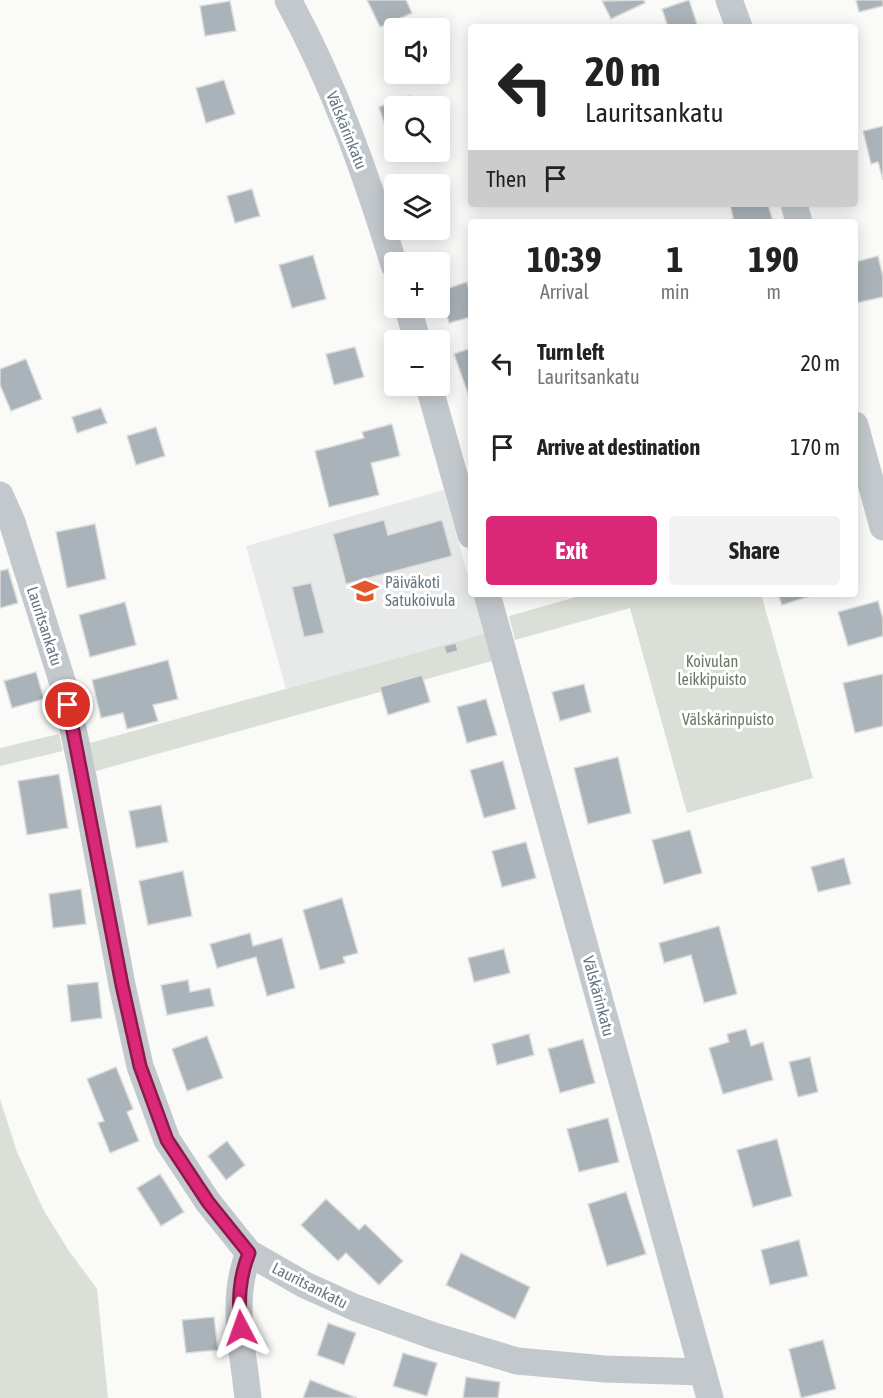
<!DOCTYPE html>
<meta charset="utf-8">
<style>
:root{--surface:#fff;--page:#f2f2f2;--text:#222;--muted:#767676;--accent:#db2777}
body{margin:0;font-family:"Asap Condensed",sans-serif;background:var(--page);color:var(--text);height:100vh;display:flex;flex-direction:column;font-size:22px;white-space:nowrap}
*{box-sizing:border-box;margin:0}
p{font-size:20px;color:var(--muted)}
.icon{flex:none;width:33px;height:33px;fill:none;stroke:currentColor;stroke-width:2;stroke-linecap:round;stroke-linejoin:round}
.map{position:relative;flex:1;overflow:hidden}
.panel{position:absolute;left:468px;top:219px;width:390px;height:378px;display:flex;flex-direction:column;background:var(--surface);border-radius:6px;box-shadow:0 3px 15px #0003}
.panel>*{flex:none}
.guide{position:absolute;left:468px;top:24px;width:390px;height:183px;border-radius:6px;box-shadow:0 3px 15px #0003;background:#fff;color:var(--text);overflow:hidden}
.buttons{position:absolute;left:384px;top:18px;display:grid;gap:12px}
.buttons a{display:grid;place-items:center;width:66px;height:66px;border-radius:6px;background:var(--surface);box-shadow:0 3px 15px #0003;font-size:30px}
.pin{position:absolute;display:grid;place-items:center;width:51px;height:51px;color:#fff;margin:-26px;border:3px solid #fff;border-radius:50%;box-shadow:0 2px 6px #0007}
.me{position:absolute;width:66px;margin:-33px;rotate:356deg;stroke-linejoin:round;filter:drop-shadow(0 0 4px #0008)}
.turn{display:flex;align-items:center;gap:21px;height:126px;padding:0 18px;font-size:27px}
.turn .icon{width:78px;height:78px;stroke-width:2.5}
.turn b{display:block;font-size:42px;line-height:51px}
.then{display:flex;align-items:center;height:57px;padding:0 18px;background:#0003;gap:12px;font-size:22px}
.eta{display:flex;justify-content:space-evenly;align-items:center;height:102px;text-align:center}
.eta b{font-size:36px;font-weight:700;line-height:42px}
.primary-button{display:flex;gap:12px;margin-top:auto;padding:12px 18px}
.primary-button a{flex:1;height:69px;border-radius:6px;background:var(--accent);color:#fff;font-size:24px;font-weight:700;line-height:69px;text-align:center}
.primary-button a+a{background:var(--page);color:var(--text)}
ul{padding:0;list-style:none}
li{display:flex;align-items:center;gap:18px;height:84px;padding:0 18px}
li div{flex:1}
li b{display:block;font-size:22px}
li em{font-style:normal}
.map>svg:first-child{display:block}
.built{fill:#e8e9e9}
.green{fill:#dadfd7}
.building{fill:#aab3b9;stroke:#dcdcda;stroke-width:1.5}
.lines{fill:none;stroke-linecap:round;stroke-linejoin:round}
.minor{stroke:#c3c8cc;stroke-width:27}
.route-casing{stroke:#8e194d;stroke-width:15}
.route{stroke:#db2777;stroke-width:10}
.labels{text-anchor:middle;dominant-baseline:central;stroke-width:6;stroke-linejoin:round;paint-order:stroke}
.street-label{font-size:16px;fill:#657683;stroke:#fff}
.poi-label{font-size:16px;fill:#657683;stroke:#fff;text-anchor:start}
.park-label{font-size:16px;fill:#687a64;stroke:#fff}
</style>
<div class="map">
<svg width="883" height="1398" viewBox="0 0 883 1398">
<rect width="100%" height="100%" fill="#fafaf8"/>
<path class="built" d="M444 490 471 587V594H473L484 634 286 689 246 546Z"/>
<g class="green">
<path d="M587 594H761L813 778 687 813 630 608 515 640 509 616Z"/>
<path d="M484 634 492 661 96 771 90 743Z"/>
<path d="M59 734 63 751 0 766V748Z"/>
<path d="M0 1099 17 1152 44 1211 69 1251 97 1289 108 1398H0Z"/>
</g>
<g class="building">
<path d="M367 0H406L412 13 380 27Z"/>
<path d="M644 0 645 3 611 19 602 1Z"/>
<path d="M689 0 698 27H668L662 9Z"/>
<path d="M856 0H883V6L859 12Z"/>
<path d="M230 1 236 31 205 36 200 6Z"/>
<path d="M224 80 235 114 206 123 196 88Z"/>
<path d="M410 96 414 106H394V140L390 141 379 107Z"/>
<path d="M883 126V180L878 162 871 164 863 131Z"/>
<path d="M252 189 260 216 235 223 227 196Z"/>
<path d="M730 204H768L773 222H734Z"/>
<path d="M313 255 326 299 292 308 279 265Z"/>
<path d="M878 256 883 276V297L856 303 855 262Z"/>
<path d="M467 282 471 296V317L449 323 440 291Z"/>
<path d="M355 347 364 377 334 385 326 354Z"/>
<path d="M471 348V402L454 354Z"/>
<path d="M26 359 42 399 11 411 0 385V369Z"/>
<path d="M101 408 107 423 77 433 72 417Z"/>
<path d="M392 424 400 456 371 463 379 495 329 507 315 451 364 438 362 432Z"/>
<path d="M156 427 165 456 136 465 127 436Z"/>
<path d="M384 520 388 535 442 520 452 556 346 584 333 534Z"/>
<path d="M95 524 106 579 67 588 56 532Z"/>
<path d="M8 569 18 603 0 608V571Z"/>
<path d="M311 583 324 633 304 637 292 587Z"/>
<path d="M778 594H809L810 596 782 605Z"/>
<path d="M878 601 883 619V636L848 646 838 612Z"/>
<path d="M125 602 136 645 90 657 79 615Z"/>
<path d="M456 643 458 651 446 654 444 646Z"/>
<path d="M168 660 178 699 153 705 158 721 127 729 123 713 101 718 92 680Z"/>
<path d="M36 672 44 699 12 708 4 681Z"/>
<path d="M883 674V726L855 733 843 683Z"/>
<path d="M422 675 430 702 388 715 380 687Z"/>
<path d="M584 684 591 712 560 721 552 692Z"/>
<path d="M486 699 497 735 467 743 457 707Z"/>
<path d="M618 757 631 813 588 824 574 768Z"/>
<path d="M503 761 516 809 484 818 470 770Z"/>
<path d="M59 774 68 828 27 835 18 781Z"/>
<path d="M161 805 168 842 136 848 129 811Z"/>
<path d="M690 830 702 873 664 884 652 840Z"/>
<path d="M526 842 536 878 502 887 492 851Z"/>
<path d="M844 858 851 884 818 892 811 867Z"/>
<path d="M183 871 192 916 148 925 139 881Z"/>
<path d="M81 889 86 924 53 928 49 894Z"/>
<path d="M342 898 358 953 343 957 345 963 320 970 303 910Z"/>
<path d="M719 926 737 994 704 1003 691 955 664 963 659 943Z"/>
<path d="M250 933 253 946 282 938 295 988 267 996 256 957 217 968 210 944Z"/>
<path d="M504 949 510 973 474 982 468 958Z"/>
<path d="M188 980 190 992 210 988 214 1006 167 1015 161 985Z"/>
<path d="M98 982 102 1018 71 1022 67 985Z"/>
<path d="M746 1029 751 1046 763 1042 773 1080 723 1094 709 1048 729 1042 727 1034Z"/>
<path d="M529 1034 534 1055 497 1065 492 1044Z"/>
<path d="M207 1036 223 1078 187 1091 172 1049Z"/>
<path d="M583 1039 595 1083 560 1093 548 1049Z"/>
<path d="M810 1057 818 1092 798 1097 789 1062Z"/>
<path d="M116 1067 133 1109 127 1112 139 1141 110 1153 98 1123 104 1121 87 1079Z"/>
<path d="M608 1118 619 1162 579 1172 567 1129Z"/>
<path d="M777 1139 792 1196 753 1207 737 1150Z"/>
<path d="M227 1141 245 1165 226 1180 208 1156Z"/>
<path d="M160 1174 184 1212 161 1226 137 1188Z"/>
<path d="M626 1192 646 1254 607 1266 588 1204Z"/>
<path d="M326 1199 359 1230 365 1224 403 1261 379 1285 346 1253 338 1261 301 1225Z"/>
<path d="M799 1240 808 1276 770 1285 761 1250Z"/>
<path d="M461 1253 530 1287 515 1319 446 1285Z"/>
<path d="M214 1317 218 1350 186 1353 182 1320Z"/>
<path d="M328 1323 356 1333 344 1365 317 1355Z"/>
<path d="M823 1340 836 1389 801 1398 789 1349Z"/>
<path d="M403 1353 437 1363 427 1396 393 1386Z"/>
<path d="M466 1377 500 1382 498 1398H463Z"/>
<path d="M310 1380 357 1398H303Z"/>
</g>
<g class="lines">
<g class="minor">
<path d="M288 0C334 84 366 174 394 265"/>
<path d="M729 0 739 27"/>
<path d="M794 204 799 222"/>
<path d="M408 308 417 340"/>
<path d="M429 386 471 535"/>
<path d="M855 425 883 527"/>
<path d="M0 495 12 522 64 687 80 761 122 985 140 1066 167 1140 208 1202 249 1253 305 1285 356 1308 434 1336 517 1361 605 1369 703 1372"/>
<path d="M487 594 710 1398"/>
<path d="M248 1398C243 1350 230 1299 249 1253"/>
</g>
</g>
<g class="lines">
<defs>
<path id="route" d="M68 705 122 985 140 1066 167 1140 208 1202 249 1253C239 1278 238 1301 241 1328"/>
</defs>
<use href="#route" class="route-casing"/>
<use href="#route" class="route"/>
</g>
<defs>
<symbol id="school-bare" viewBox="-9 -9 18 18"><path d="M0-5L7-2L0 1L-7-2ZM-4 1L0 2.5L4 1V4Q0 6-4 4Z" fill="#e4572e" stroke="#fff" stroke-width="2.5" paint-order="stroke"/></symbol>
</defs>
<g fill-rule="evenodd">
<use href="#school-bare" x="346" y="572" width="38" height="38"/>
</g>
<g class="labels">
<g class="street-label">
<text transform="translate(347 130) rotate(68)">Välskärinkatu</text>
<text transform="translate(45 626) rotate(72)">Lauritsankatu</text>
<text transform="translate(599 996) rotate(75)">Välskärinkatu</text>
<text transform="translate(310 1285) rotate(27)">Lauritsankatu</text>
</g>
<g class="poi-label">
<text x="385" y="582">Päiväkoti<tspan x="385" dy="18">Satukoivula</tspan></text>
</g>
<g class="park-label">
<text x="712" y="661">Koivulan<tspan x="712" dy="18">leikkipuisto</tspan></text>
<text x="728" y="719">Välskärinpuisto</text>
</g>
</g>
</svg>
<div class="buttons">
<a><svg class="icon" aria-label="sound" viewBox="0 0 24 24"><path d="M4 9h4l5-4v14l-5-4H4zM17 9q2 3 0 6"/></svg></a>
<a><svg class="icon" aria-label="search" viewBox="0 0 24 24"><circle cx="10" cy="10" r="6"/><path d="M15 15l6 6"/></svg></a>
<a><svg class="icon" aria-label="layers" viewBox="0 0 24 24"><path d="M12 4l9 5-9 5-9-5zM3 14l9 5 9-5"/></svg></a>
<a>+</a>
<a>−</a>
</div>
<div class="pin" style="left:68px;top:705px;background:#d93025"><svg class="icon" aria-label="arrive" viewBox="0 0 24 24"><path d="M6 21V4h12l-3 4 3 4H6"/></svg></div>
<svg class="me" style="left:241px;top:1328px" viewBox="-20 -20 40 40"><path d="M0-17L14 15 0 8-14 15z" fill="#db2777" stroke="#fff" stroke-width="4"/></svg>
<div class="guide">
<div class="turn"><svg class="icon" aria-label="left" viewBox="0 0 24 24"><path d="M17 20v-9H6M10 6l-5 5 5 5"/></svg><div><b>20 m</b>Lauritsankatu</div></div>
<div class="then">Then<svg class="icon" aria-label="arrive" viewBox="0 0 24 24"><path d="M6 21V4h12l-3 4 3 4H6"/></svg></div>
</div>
<section class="panel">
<div class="eta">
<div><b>10:39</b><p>Arrival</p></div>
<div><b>1</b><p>min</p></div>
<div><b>190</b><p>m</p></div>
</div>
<ul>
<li><svg class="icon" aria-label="left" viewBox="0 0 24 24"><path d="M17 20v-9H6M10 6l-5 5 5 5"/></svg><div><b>Turn left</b><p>Lauritsankatu</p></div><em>20 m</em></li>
<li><svg class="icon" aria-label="arrive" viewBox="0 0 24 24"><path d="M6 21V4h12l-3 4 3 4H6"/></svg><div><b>Arrive at destination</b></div><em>170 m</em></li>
</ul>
<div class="primary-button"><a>Exit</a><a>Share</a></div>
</section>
</div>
